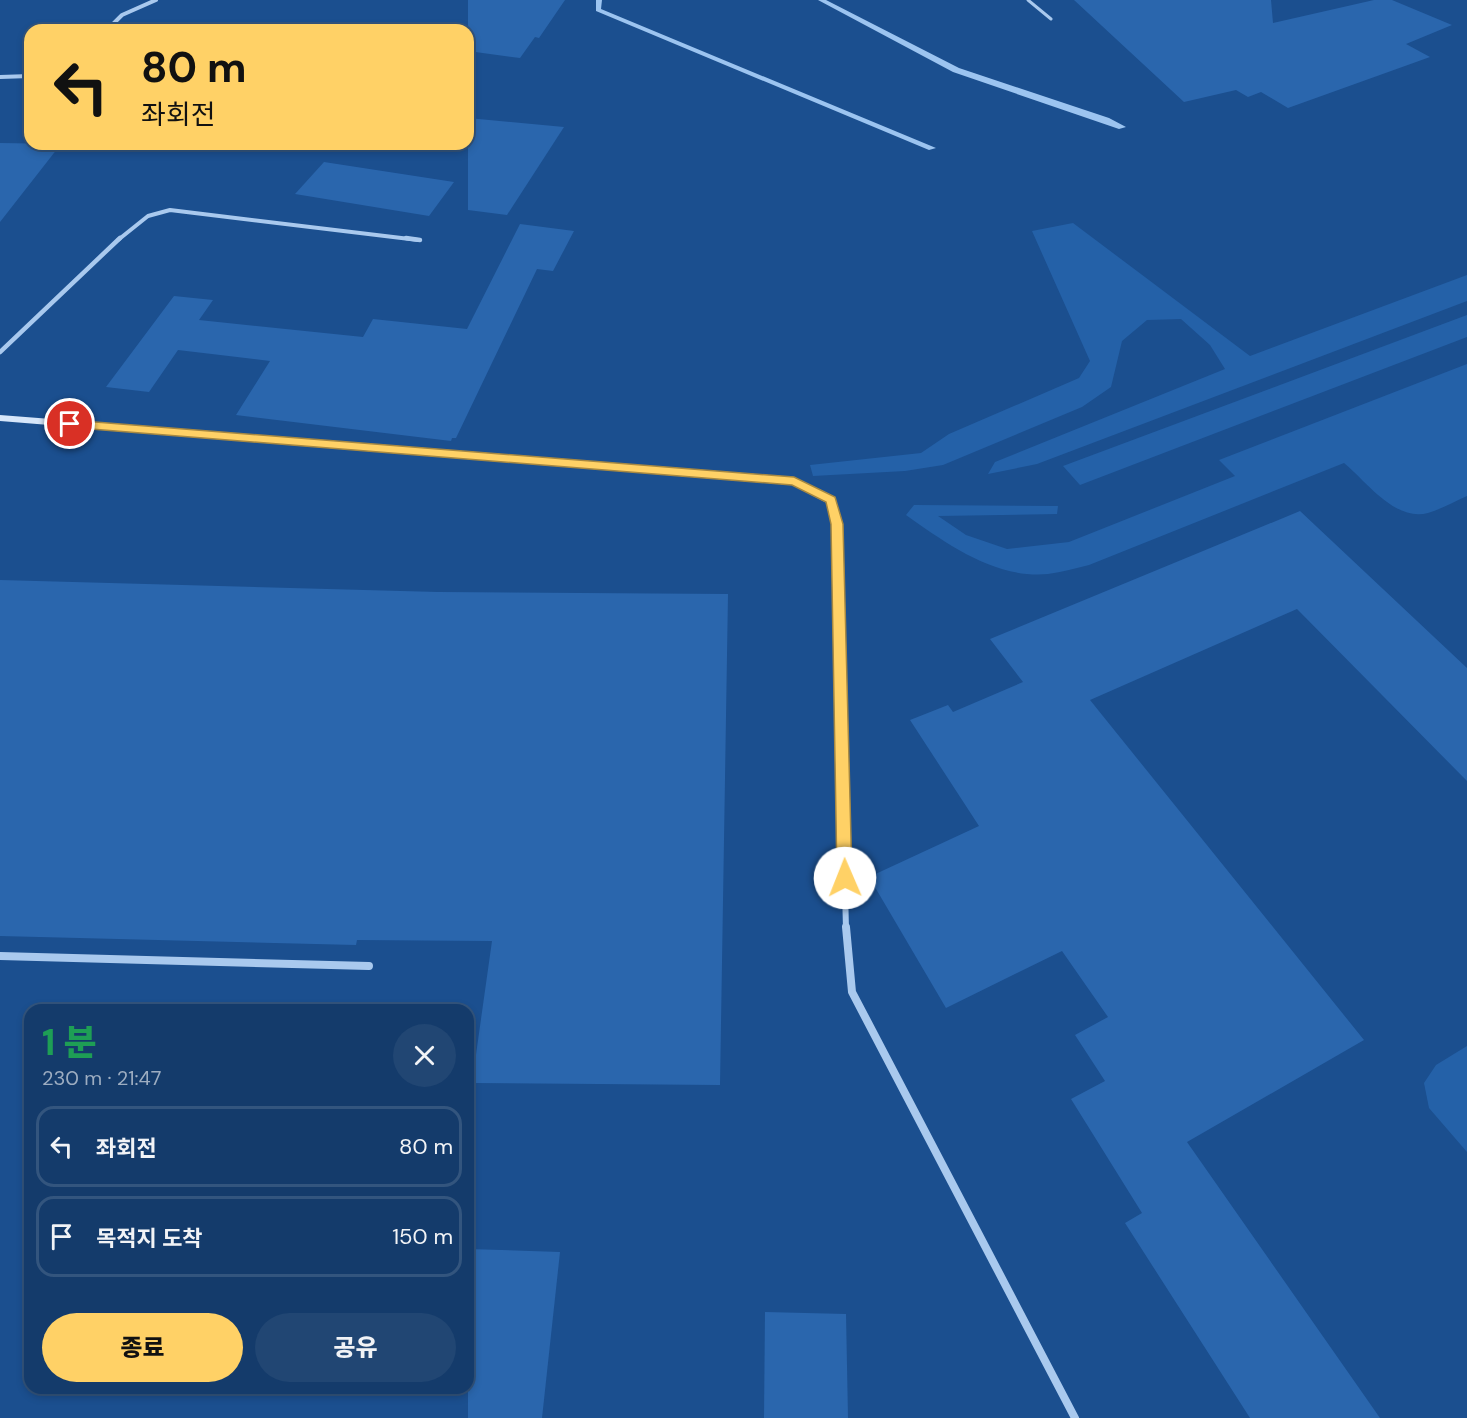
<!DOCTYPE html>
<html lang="ko">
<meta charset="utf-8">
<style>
:root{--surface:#143b6b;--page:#214673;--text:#f1f3f6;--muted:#9dadc1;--line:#33557e;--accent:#ffd166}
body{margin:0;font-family:"DM Sans","Noto Sans KR",sans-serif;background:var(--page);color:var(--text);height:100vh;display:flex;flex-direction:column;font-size:22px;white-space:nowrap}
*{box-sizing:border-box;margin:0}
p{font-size:20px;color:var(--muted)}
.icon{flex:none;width:33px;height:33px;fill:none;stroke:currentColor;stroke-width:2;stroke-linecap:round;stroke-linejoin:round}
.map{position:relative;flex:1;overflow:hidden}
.drawer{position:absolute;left:24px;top:1004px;width:450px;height:390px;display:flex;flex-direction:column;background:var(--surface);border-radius:18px;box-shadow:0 3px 9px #0003,0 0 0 2px var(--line)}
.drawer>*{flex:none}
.hud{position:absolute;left:24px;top:24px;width:450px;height:126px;border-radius:18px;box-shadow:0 3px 9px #0003,0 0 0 2px var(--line);background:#ffd166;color:#111;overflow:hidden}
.pin{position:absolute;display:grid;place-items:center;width:51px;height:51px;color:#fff;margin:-26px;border:3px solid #fff;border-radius:50%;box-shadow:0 2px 6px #0007}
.me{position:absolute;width:66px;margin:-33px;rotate:359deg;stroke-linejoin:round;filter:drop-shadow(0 0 4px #0008)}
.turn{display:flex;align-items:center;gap:21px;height:126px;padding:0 18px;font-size:27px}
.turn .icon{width:78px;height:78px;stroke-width:2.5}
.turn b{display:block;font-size:42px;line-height:51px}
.round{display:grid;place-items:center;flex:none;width:63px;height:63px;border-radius:32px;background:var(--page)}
.headline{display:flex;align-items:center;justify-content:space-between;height:102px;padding:0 18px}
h1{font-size:36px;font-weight:800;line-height:45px;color:#1e9e55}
.action{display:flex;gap:12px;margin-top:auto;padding:12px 18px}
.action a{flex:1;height:69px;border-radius:36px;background:var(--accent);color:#111;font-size:24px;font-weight:800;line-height:69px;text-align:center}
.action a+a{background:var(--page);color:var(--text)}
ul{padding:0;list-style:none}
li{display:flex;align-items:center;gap:18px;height:81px;margin:0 12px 9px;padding:0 6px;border:3px solid var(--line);border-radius:18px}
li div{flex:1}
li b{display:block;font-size:22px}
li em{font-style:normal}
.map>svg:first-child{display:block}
.green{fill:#2461a8}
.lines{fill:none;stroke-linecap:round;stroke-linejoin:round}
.stream{fill:#9cc4f0;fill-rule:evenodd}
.building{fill:#2a66ad}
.lane{stroke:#a9c9ee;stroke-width:3}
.street-far3{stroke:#a9c9ee;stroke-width:4}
.street-far2{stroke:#a9c9ee;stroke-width:4.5}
.street-far1{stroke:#a9c9ee;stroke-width:6}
.street{stroke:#a9c9ee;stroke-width:8}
.secondary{fill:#d6e6fa;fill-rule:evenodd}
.route{fill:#ffd166;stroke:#a68842;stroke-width:1.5}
</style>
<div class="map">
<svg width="1467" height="1418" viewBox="0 0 1467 1418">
<rect width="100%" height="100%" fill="#1b4f8f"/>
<g class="green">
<path d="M1073 223 1250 356 1467 275V301L1037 464 988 474 995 462 1225 369 1210 345 1181 319 1147 320 1122 341 1111 387 1082 407 943 465 905 471 813 476 810 465 921 453 949 434 1079 378 1090 361 1032 231Z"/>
<path d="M1467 315V337L1080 485 1063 466Z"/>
<path d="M1467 364V496C1454 502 1441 509 1428 513 1395 522 1366 481 1344 463L1089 565C1076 568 1062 572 1048 574 995 579 947 544 906 515L914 505 1058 506 1057 514 938 516 966 535 1007 549 1069 542 1235 476 1219 460Z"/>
<path d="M1467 1046V1152L1429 1108 1424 1083 1436 1065Z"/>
</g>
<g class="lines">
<g class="stream">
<path d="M596 0H602L601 9 936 148 929 150 596 11Z"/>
<path d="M818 0H826L959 68 1109 118 1126 127 1119 129 953 72Z"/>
</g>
</g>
<g class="building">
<path d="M468 0H565L539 38 535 37 520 58 468 51Z"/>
<path d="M1074 0H1271L1273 23 1374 0H1392L1452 25 1406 44 1430 57 1288 108 1261 92 1248 97 1236 90 1184 102Z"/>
<path d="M468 118 564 127 507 215 468 210Z"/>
<path d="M0 143 61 144 0 222Z"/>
<path d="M324 162 454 182 429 216 295 194Z"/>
<path d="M520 224 574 231 553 271 537 269 456 438H452L451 441 236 415 270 361 178 350 149 392 106 387 174 296 213 300 199 320 363 337 373 319 467 329Z"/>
<path d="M1300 511 1467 668V781L1297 609 1090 700 1364 1040 1187 1142 1380 1418H1250L1125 1223 1142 1213 1071 1099 1105 1081 1075 1035 1108 1017 1062 951 946 1008 869 877 979 826 910 720 948 705 953 712 1023 682 990 639Z"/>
<path d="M0 580 438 592 728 594 720 1085 472 1083 492 941 357 940 356 945 0 936Z"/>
<path d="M468 1249 560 1252 542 1418H468Z"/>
<path d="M765 1312 846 1314 848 1418H764Z"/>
</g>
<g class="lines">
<path class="lane" d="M1028 0 1051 19"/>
<g class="street-far3">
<path d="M107 30 122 15 156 0"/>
<path d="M0 77 30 76"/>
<path d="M118 240 148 216 170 210 418 240"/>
</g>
<g class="street-far2">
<path d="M406 238 420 240"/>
<path d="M0 352 120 238"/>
<path d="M831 500 836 524V543"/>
</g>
<path class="street-far1" d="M836 542 846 929"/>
<g class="street">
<path d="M846 927 852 992 1075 1418"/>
<path d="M0 956 369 966"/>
</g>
<path class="secondary" d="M0 415 794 477 835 497 836 500 831 504 827 503 792 485 0 421Z"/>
</g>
<path class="route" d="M70 420 794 477 835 497 843 524 852 878 850 883 845 885 840 883 837 878 831 524 826 502 792 485 66 427 64 424Z"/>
</svg>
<div class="pin" style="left:70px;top:424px;background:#d93025"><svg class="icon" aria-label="arrive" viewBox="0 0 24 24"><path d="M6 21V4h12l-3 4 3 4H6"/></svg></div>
<svg class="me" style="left:845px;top:878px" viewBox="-20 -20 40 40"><circle r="19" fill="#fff"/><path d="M0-13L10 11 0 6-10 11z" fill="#ffd166"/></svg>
<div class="hud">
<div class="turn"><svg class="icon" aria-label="left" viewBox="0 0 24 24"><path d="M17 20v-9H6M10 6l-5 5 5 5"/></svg><div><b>80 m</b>좌회전</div></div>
</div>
<section class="drawer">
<div class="headline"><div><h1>1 분</h1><p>230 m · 21:47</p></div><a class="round"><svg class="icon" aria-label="close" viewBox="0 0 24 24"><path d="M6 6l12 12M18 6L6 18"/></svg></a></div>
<ul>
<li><svg class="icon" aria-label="left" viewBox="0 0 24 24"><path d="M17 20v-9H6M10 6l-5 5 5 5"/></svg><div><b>좌회전</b></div><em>80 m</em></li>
<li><svg class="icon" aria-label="arrive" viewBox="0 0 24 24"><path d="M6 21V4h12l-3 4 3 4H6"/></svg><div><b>목적지 도착</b></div><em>150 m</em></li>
</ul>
<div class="action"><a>종료</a><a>공유</a></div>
</section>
</div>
